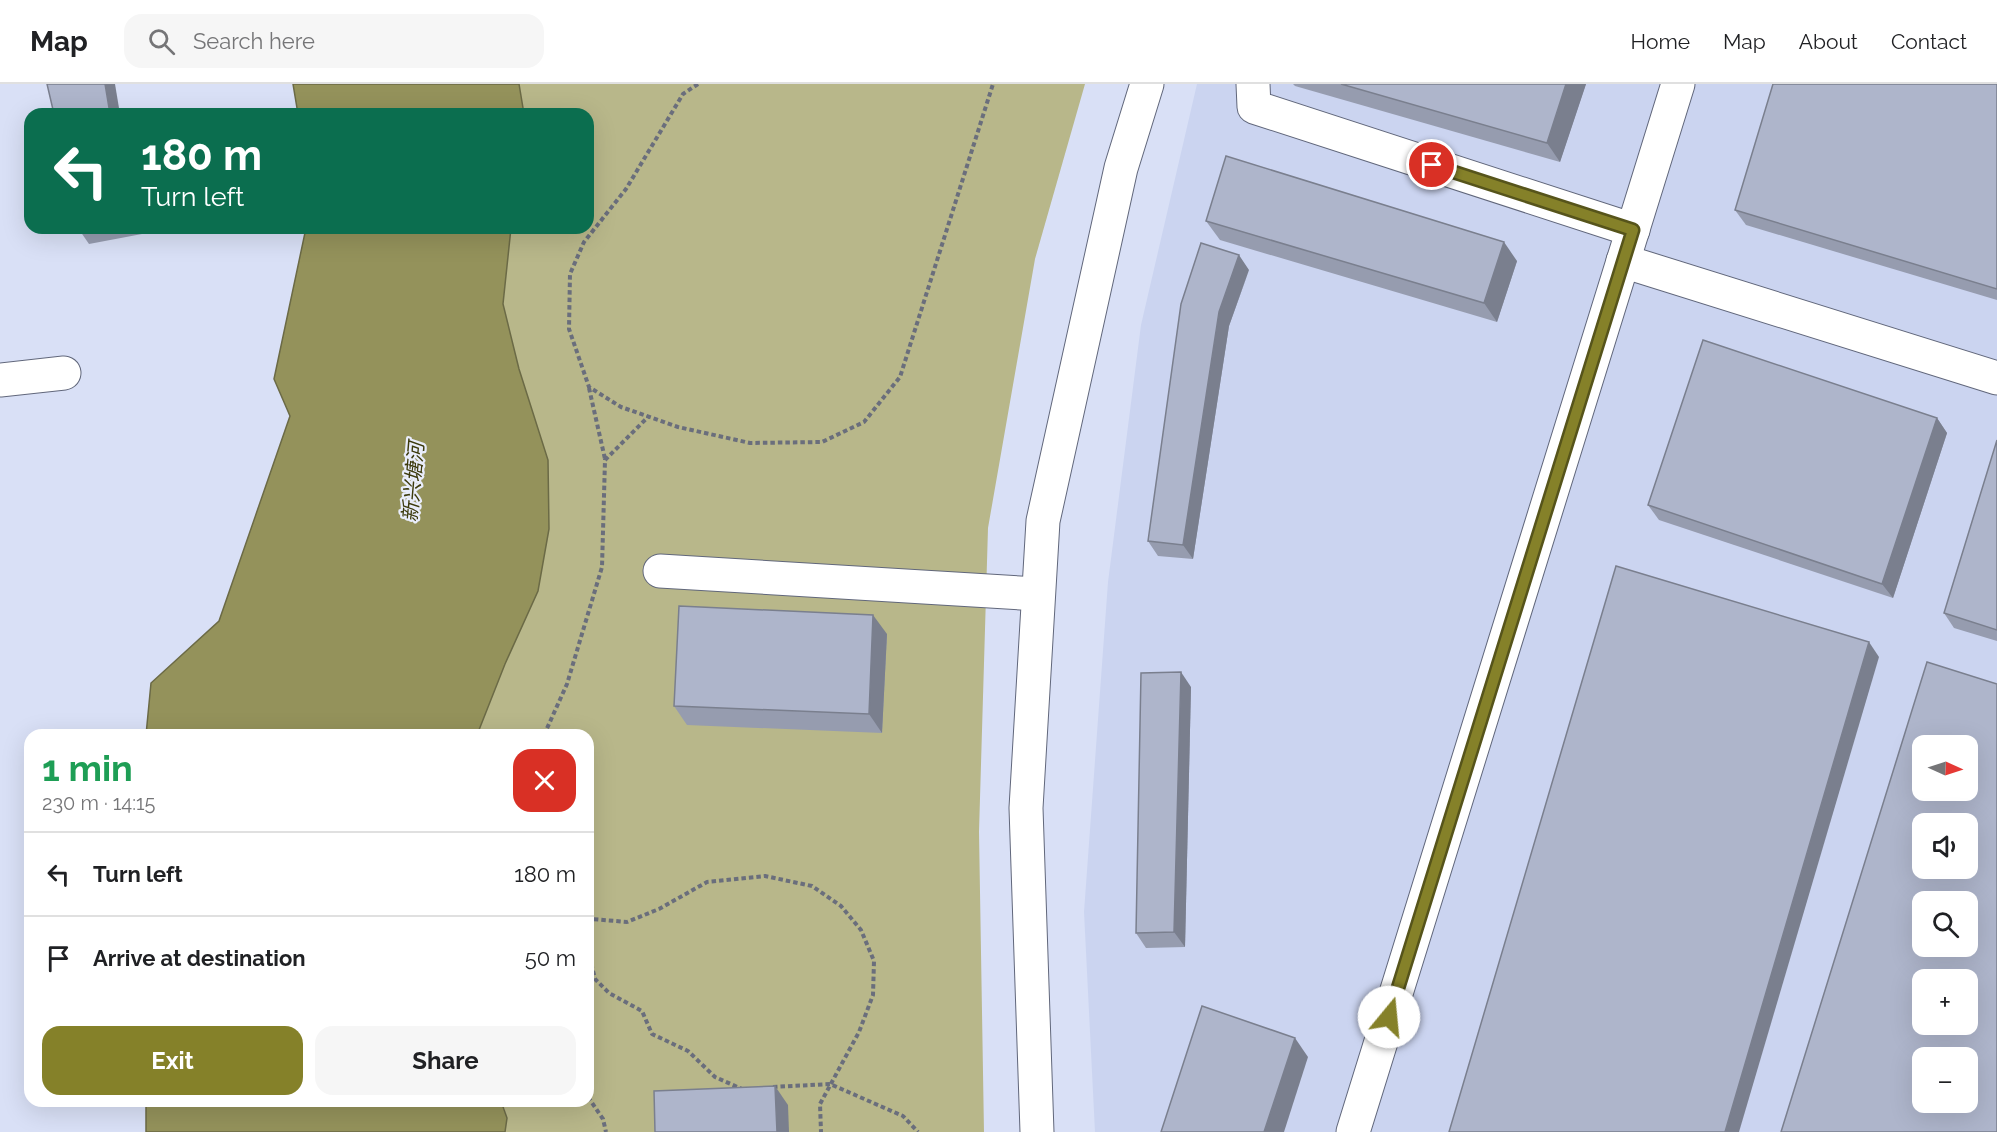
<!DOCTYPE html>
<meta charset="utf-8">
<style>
:root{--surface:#fff;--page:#f6f6f6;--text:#202124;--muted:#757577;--line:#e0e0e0;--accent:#858129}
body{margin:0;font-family:Raleway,"Noto Sans SC",sans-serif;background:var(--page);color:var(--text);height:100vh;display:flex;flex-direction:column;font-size:22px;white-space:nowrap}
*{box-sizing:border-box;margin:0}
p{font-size:20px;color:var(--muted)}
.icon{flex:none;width:33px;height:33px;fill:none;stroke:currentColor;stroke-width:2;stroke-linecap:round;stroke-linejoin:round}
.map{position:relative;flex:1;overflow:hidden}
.drawer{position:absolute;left:24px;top:645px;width:570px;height:378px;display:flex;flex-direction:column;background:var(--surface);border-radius:18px;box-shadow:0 6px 24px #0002}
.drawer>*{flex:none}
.hud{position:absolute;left:24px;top:24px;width:570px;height:126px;border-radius:18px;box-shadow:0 6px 24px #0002;background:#0b6e4f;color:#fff;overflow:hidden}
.needle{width:39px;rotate:93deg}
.buttons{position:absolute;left:1912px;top:651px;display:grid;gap:12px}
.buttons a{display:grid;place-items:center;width:66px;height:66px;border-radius:12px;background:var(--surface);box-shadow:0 6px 24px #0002;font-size:30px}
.pin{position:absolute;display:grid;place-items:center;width:51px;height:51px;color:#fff;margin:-26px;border:3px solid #fff;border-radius:50%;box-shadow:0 2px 6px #0007}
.me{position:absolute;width:66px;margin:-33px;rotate:17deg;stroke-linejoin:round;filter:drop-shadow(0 0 4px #0008)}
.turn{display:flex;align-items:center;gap:21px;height:126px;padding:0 18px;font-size:27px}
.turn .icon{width:78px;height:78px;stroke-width:2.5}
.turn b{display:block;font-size:42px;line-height:51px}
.round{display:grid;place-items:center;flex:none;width:63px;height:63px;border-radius:18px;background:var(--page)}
.summary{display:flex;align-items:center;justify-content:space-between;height:102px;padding:0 18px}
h1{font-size:36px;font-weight:700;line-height:45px;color:#1e9e55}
.action{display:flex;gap:12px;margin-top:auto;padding:12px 18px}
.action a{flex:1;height:69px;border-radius:18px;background:var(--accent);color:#fff;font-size:24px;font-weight:700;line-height:69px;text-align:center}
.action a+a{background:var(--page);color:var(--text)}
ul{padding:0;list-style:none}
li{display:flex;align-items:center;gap:18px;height:84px;padding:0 18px;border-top:2px solid var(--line)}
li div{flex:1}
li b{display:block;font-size:22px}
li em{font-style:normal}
header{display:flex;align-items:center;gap:36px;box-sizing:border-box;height:84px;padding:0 30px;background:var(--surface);border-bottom:2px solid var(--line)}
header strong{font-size:28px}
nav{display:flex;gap:33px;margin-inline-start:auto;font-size:21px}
.search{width:420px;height:54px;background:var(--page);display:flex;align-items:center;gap:15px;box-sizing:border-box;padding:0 21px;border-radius:18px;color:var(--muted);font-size:22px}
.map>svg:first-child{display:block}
.built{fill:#cbd4f0;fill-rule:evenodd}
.green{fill:#b8b78a}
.water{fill:#94925b;stroke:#6b6a46;stroke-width:1.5}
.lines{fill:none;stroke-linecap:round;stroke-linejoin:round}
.minor-casing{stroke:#61677b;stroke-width:35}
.path{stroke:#6a6e7c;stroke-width:4;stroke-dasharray:4.5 3;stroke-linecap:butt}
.minor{stroke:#fff;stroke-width:33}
.wall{fill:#969caf}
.shaded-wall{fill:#7a7f8e}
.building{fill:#aeb5cb;stroke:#7a7f8e;stroke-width:1.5;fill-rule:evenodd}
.route-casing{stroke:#56541b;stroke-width:15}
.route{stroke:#858129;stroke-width:10}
.labels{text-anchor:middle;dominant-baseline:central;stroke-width:4.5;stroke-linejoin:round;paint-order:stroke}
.water-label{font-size:20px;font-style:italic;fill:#3c3a0c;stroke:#e9edfb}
</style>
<header>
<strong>Map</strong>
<div class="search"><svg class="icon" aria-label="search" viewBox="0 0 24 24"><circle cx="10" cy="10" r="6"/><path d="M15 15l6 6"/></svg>Search here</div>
<nav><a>Home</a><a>Map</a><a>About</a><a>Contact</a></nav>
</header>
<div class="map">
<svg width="1997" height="1048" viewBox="0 0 1997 1048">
<rect width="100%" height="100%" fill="#d9e0f6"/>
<path class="built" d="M1197 0H1997V1048H1095L1084 828 1108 498 1141 241ZM1923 662H1968V706H1923ZM1923 740H1968V784H1923ZM1923 818H1968V862H1923ZM1923 896H1968V940H1923ZM1923 974H1968V1018H1923Z"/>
<path class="green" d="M519 0H1085L1035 175 988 444 979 748 984 1048H505L507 1034 502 1017H588V651H477L505 580 519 285 503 220 511 144H588V30H524Z"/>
<g class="water">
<path d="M293 0H519L524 30H298Z"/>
<path d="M306 144H511L503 220 519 285 548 376 549 445 538 507 505 580 477 651H146L151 599 219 537 290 332 274 295Z"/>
<path d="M146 1017H501L507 1034 505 1048H146Z"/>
</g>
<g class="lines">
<defs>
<g id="minor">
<path d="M1253 0 1254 23 1633 146"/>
<path d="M1623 177 1997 294"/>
<path d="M0 296 64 289"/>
<path d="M660 487 1038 510"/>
<path d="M1037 1048 1026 724 1043 437 1121 84 1147 0"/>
<path d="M1353 1048 1678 0"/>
</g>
</defs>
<use href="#minor" class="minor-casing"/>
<g class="path">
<path d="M698 0 683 10 626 105 584 158 570 190 569 245 589 303 621 323 678 343 750 359 822 358 864 338 900 293 993 0"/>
<path d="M589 304 605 375"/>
<path d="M544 651 567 600 602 483 605 376 649 332"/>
<path d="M588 831 592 835 627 838 659 825 707 798 765 792 812 802 841 822 861 846 874 877 873 911 859 948 820 1020 821 1048"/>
<path d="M592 835 589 870 595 895 609 909 642 927 652 950 688 967 715 993 742 1005"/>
<path d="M773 1003 830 1000 903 1032 918 1048"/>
<path d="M588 1013 603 1035 606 1048"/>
</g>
<use href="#minor" class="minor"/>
</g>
<g class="wall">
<path d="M1293 0H1586L1560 78 1295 2Z"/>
<path d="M1997 0V216L1746 141 1735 126Z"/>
<path d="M1206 137 1517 177 1497 238 1220 156Z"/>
<path d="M78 144H140L142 150 89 160Z"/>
<path d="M1249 186 1229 242 1193 475 1158 472 1148 457Z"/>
<path d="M1937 334 1947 349 1893 514 1659 436 1648 421Z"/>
<path d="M1997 356V557L1954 544 1944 529Z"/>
<path d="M887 550 882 649 687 641 674 622Z"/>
<path d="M1191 603 1185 863 1146 864 1136 849Z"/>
</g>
<g class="shaded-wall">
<path d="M105 0H115L120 30H110Z"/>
<path d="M1566 0H1586L1560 78 1547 59Z"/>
<path d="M1504 158 1517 177 1497 238 1484 219Z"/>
<path d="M1239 171 1249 186 1229 242 1193 475 1183 461 1219 228Z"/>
<path d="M1937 334 1947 349 1893 514 1882 500Z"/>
<path d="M873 531 887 550 882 649 869 630Z"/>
<path d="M1869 558 1879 573 1739 1048H1725Z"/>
<path d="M1181 588 1191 603 1185 863 1174 848Z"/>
<path d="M1295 954 1308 973 1284 1048H1264Z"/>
<path d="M775 1002 788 1021 789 1048H777Z"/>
</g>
<g class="building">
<path d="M47 0H105L110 30H54Z"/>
<path d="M1341 0H1566L1547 59Z"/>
<path d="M1773 0H1997V205L1735 126Z"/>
<path d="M1226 72 1504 158 1484 219 1206 137Z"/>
<path d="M1201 159 1239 171 1219 228 1183 461 1148 457 1181 220Z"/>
<path d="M1703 256 1937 334 1882 500 1648 421Z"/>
<path d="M1997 356V546L1944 529Z"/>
<path d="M1616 482 1869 558 1725 1048H1449Z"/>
<path d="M679 522 873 531 869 630 674 622Z"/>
<path d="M1927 578 1997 600V1048H1781ZM1923 662H1968V706H1923ZM1923 740H1968V784H1923ZM1923 818H1968V862H1923ZM1923 896H1968V940H1923ZM1923 974H1968V1018H1923Z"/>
<path d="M1181 588 1174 848 1136 849 1141 589Z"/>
<path d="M1202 922 1295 954 1264 1048H1161Z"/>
<path d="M775 1002 777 1048H655L654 1007Z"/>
</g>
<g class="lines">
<defs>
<path id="route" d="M1389 933 1633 146 1432 81"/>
</defs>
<use href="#route" class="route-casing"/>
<use href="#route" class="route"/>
</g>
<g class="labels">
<g class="water-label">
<text transform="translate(413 398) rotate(-85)">新兴塘河</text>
</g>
</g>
</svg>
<div class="buttons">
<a><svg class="needle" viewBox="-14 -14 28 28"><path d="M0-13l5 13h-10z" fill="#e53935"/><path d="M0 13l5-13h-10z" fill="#757577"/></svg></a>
<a><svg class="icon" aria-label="sound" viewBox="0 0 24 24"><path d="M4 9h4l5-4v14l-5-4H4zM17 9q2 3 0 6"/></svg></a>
<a><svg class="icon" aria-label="search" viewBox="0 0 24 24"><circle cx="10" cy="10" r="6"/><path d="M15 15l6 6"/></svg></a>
<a>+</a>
<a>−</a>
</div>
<div class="pin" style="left:1432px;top:81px;background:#d93025"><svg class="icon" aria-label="arrive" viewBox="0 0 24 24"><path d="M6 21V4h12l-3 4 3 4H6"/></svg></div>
<svg class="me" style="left:1389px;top:933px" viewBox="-20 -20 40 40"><circle r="19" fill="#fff"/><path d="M0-13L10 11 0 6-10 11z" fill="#858129"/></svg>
<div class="hud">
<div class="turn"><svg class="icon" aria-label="left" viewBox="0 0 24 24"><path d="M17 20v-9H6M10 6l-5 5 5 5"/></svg><div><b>180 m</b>Turn left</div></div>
</div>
<section class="drawer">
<div class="summary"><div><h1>1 min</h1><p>230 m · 14:15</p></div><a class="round" style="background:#d93025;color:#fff"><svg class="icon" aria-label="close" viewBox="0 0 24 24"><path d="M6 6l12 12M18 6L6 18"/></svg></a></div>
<ul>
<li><svg class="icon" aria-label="left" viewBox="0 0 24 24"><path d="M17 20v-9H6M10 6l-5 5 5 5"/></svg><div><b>Turn left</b></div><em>180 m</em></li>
<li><svg class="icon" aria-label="arrive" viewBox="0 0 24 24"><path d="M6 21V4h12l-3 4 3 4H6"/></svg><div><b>Arrive at destination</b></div><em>50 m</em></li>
</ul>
<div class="action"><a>Exit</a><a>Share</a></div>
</section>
</div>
